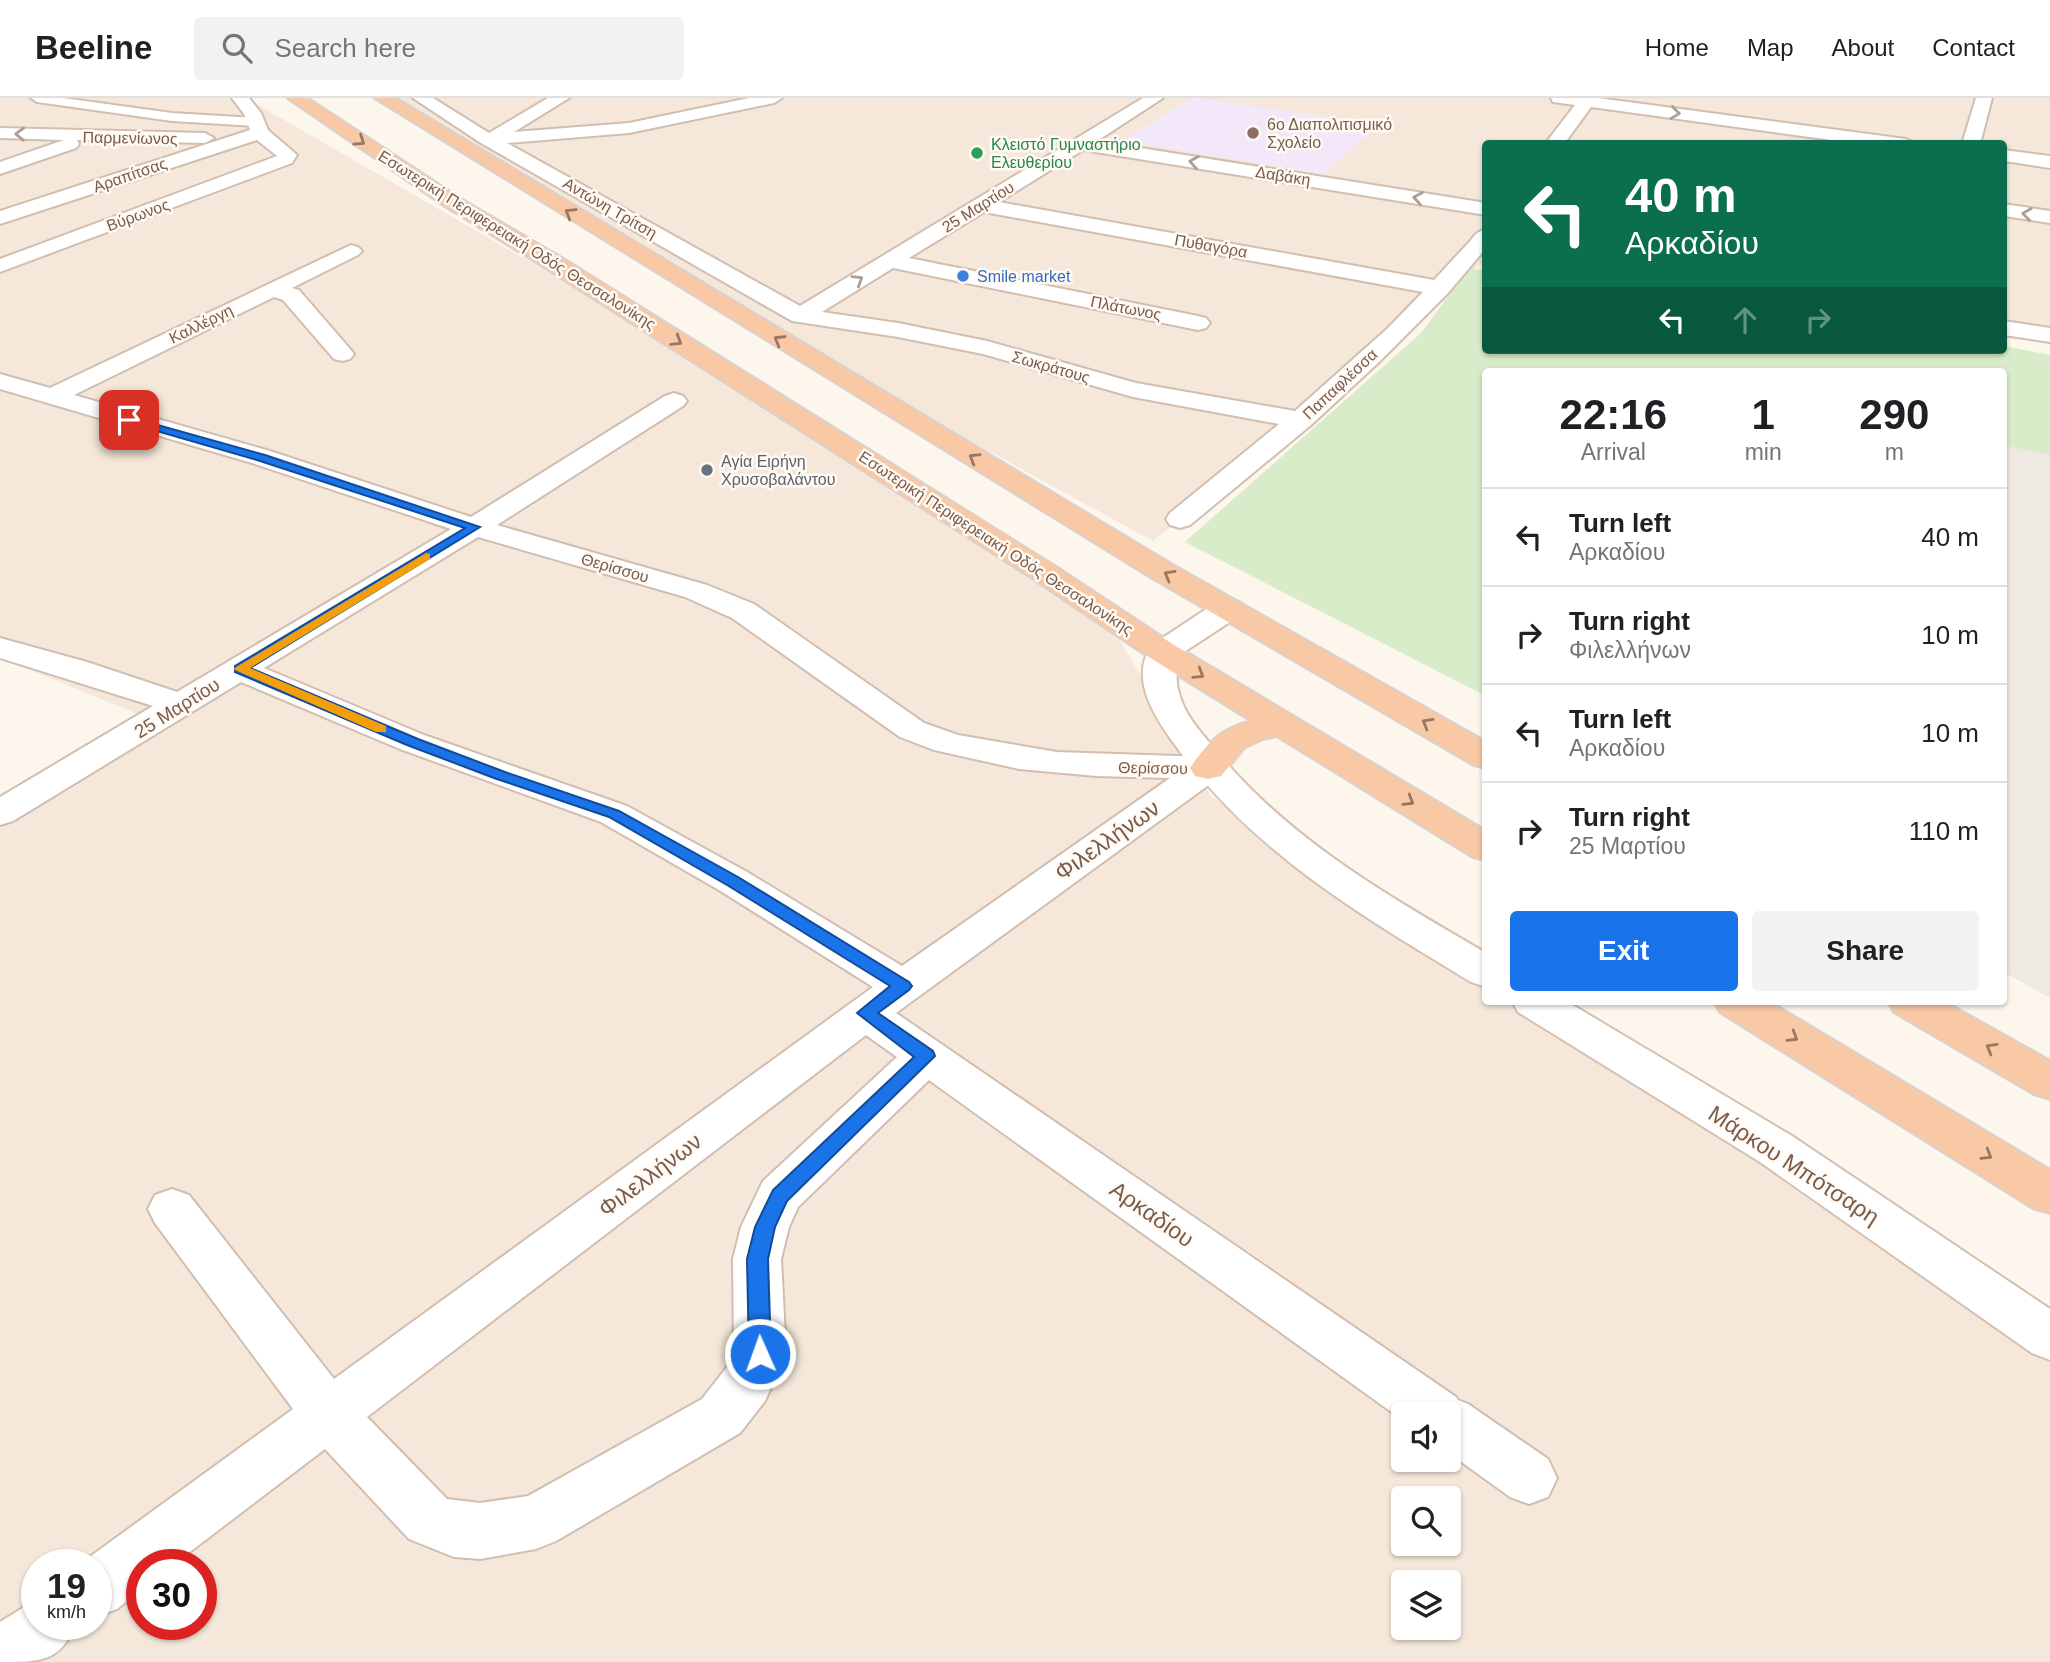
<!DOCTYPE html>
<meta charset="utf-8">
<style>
:root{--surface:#fff;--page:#f2f2f2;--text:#202124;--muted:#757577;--line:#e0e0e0;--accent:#1a73e8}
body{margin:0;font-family:Helvetica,sans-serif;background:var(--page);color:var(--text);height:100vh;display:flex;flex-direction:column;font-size:26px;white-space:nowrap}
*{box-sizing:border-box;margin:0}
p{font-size:23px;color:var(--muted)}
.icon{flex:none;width:38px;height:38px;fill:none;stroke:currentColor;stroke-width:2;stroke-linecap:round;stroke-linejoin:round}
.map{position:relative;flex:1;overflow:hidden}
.side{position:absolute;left:1482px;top:270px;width:525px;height:637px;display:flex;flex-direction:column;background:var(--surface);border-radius:7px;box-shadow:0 2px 5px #0004}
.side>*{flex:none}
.guide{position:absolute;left:1482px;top:42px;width:525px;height:214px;border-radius:7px;box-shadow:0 2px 5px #0004;background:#0b6e4f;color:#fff;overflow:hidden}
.buttons{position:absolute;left:1391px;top:1304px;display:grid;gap:14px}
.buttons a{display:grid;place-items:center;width:70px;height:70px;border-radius:7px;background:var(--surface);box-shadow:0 2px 5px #0004;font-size:35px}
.speed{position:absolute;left:21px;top:1451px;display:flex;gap:14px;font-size:35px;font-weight:700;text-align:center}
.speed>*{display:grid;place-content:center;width:91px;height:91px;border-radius:50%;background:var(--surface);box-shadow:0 2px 5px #0004;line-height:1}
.speed small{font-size:18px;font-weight:400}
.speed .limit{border:10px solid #d22;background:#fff;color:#111}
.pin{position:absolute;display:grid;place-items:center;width:60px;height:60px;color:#fff;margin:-30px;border-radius:14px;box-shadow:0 4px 10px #0006}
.me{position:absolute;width:77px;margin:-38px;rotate:358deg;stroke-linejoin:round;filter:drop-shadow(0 0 5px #0008)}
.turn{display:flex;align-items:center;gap:24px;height:147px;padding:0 28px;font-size:32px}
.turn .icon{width:91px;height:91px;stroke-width:2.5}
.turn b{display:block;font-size:49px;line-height:60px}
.lanes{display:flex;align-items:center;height:66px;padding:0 28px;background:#0003;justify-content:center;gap:35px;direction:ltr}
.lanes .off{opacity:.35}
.eta{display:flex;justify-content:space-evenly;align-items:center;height:119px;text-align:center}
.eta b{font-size:42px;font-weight:700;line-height:49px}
.cta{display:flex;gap:14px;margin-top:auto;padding:14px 28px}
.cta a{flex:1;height:80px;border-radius:7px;background:var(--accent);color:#fff;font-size:28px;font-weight:700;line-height:80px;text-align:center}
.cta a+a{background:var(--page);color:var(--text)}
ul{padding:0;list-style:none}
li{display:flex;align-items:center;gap:21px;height:98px;padding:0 28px;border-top:2px solid var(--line)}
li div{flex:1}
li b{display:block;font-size:26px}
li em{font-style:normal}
header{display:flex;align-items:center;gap:42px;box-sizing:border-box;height:98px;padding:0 35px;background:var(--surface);border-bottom:2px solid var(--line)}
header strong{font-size:33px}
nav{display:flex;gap:38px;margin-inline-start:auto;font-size:24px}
.search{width:490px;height:63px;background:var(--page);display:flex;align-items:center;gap:18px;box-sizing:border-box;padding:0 24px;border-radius:7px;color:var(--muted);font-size:26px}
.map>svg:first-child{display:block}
.residential{fill:#f5e8da;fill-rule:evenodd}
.industrial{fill:#efe9e4}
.education{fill:#f3e8fa}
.green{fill:#d8ecc9}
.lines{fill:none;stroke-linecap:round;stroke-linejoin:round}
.service-casing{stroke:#d1beb0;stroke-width:4}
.minor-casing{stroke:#d1beb0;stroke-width:4}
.tertiary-casing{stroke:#d1beb0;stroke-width:4}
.secondary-casing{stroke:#d6c0b0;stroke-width:4}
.trunk-casing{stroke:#dad1cd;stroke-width:4}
.service{fill:#fff;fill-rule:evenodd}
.minor{fill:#fff;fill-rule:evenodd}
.tertiary{fill:#fff;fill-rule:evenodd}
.secondary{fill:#fff;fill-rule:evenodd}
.trunk{fill:#f9c8a4;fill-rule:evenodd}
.oneway{stroke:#af9d94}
.oneway2{stroke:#9a7763}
.route{fill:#1a73e8;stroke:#114b97;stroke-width:2}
.slow{fill:#f59e0b}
.education-dot{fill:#8d6e63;stroke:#fffaf3;stroke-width:2.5}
.leisure-dot{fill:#2e9e5b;stroke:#fffaf3;stroke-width:2.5}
.shop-dot{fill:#3f7fe0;stroke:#fffaf3;stroke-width:2.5}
.worship-dot{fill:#6b7280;stroke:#fffaf3;stroke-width:2.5}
.labels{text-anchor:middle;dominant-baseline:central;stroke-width:5;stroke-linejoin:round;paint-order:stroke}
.far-education-label{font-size:16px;fill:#785e54;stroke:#fffaf3;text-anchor:start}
.far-street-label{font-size:16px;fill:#7a5c4d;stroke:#fffaf3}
.far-leisure-label{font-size:16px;fill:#27864d;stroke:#fffaf3;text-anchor:start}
.far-shop-label{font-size:16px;fill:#366cbe;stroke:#fffaf3;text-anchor:start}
.far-worship-label{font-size:16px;fill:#5b616d;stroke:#fffaf3;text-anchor:start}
.street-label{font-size:19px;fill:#7a5c4d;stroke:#fffaf3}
.near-street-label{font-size:23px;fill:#7a5c4d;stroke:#fffaf3}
</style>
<header>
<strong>Beeline</strong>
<div class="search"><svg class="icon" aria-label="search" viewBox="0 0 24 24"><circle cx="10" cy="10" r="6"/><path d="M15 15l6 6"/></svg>Search here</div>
<nav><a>Home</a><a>Map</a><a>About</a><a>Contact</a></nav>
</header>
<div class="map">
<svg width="2050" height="1564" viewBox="0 0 2050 1564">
<rect width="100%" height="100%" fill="#fdf6ec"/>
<g class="residential">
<path d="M0 0H246L714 270 1117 537 1211 698 1486 877V903H1525L2050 1247V1564H0V730L170 629 0 560ZM1404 1316H1449V1362H1404ZM1404 1400H1449V1446H1404ZM37 1466H96V1526H37ZM142 1466H201V1526H142ZM1404 1484H1449V1530H1404Z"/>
<path d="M371 0H2050V236L2004 229V46H1486V161L1327 306 1153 443 770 234Z"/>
</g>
<path class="industrial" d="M2004 348 2050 357V900L2004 874Z"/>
<path class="education" d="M1191 0H1198L1381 27 1322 76 1122 43Z"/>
<path class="green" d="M1469 170 1486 173V252H2004V248L2050 257V357L2004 348V273H1486V598L1185 444 1421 235Z"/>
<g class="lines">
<defs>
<path id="service" d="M31 0H63L172 15 257 20 263 24 257 28 172 23 37 4Z"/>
<g id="minor">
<path d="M232 0H249L261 15 268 32 297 57 292 65 0 174V161L277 58 257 42 0 126V113L250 32 244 16Z"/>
<path d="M413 0H433L489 35 548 0H569L514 34 629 25 749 0H782L774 5 629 35 507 45 800 208 1143 0H1163L1097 43 1486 105V117L1083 52 999 104 1434 182 1473 140 1486 139V150L1448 195 1378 265 1311 327 1190 427 1180 430 1170 427 1166 421 1170 415 1279 326 1133 299 983 256 898 239 792 223 481 45ZM984 114 1423 194 1388 230 1295 313 1136 285 987 243 898 225 822 214 893 170 1198 232 1206 230 1210 225 1206 220 1198 218 909 160Z"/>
<path d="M1976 0H1992L1980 46H1962Z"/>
<path d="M0 30 205 35 214 40 205 45 77 42 79 46 76 50 0 76V64L64 42 0 40Z"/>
<path d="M2004 106 2050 113V125L2004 118Z"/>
<path d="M351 147 358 149 362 153 358 157 292 190 299 192 350 251 354 256 350 261 342 263 334 261 283 202 274 199 74 297 270 353 471 419 665 298 674 295 683 298 687 303 683 308 497 427 707 487 754 506 924 625 958 637 1057 654 1208 659 1221 662 1226 670 1221 678 896 915 1456 1299 1458 1302 1468 1306 1548 1361 1557 1380 1548 1399 1529 1406 1510 1399 1449 1355V1316H1404V1323L929 982 798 1109 789 1129 781 1161 786 1256 765 1303 740 1335 556 1443 536 1451 480 1461 454 1459 409 1441 325 1351 174 1466H142V1491L117 1511 96 1519V1466H80L293 1311 155 1125 148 1111 155 1097 172 1091 189 1097 334 1281 873 889 719 792 601 724 400 651 241 584 13 723 0 727V699L153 608 0 560V540L87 564 177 594 451 431 252 365 0 291V276L50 290ZM478 439 685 499 732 520 900 639 934 652 1019 671 1096 678 1170 680 902 868 747 774 627 708 424 637 264 570ZM866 937 897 959 763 1083 741 1129 733 1161 734 1255 727 1269 702 1301 528 1398 480 1405 447 1401 367 1319Z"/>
<path d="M37 1501V1526H77C59 1564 42 1564 0 1564V1524Z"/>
</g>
<g id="tertiary">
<path d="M1551 0H1598L1906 41 1915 46H1861L1591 9 1564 46H1545L1575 7 1553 4Z"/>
<path d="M2004 52 2050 58V70L2004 63Z"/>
<path d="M1486 131V151L1473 148 1470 144C1474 137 1478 133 1486 131Z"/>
<path d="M2004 223 2050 230V244L2004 237Z"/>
</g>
<g id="secondary">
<path d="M1228 502 1239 504 1244 511 1239 518 1178 558C1177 570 1175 583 1179 595 1184 616 1200 633 1213 649 1286 740 1387 797 1486 855V889L1471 884C1357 815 1249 752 1170 640 1152 614 1130 578 1152 547L1217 504Z"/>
<path d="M1512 903H1566L1792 1038 2050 1211V1262L2032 1255 1760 1064 1518 914Z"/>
</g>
<g id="trunk">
<path d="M288 0H307L459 100 565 162 1056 469 1174 547 1486 733V762L1473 759 1277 638 1262 641 1244 650 1221 678 1208 681 1195 678 1190 670C1207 645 1222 630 1252 623L1152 561 1034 481 549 172 445 108Z"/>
<path d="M375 0H395L1171 466 1486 644V670L1474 667 1149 478Z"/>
<path d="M1714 903H1768L2050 1072V1115L2033 1110 1720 914Z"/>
<path d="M1888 903H1943L2050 963V1001L2034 996 1894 914Z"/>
</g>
</defs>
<use href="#service" class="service-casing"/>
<use href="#minor" class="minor-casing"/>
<use href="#tertiary" class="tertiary-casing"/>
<use href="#secondary" class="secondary-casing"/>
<use href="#trunk" class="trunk-casing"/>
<use href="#service" class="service"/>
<use href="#minor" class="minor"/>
<use href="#tertiary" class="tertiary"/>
<use href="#secondary" class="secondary"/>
<use href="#trunk" class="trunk"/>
</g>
<defs><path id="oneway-chevron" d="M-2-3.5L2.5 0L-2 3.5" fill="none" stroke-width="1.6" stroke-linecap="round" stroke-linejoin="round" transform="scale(1.75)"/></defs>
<g class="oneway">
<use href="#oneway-chevron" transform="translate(1675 15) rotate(7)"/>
<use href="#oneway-chevron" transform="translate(20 36) rotate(-178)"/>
<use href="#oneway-chevron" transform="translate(1194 64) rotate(-171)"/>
<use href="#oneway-chevron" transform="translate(1418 100) rotate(-171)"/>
<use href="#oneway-chevron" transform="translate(2027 116) rotate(-172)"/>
<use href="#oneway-chevron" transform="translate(858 182) rotate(-32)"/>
</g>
<g class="oneway2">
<use href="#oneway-chevron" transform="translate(360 43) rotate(34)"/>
<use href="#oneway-chevron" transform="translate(570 115) rotate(-148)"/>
<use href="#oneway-chevron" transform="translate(779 242) rotate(-149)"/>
<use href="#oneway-chevron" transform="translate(677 243) rotate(32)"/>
<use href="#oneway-chevron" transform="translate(974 360) rotate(-149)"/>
<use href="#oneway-chevron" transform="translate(1169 477) rotate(-150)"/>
<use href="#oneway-chevron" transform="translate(1199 576) rotate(32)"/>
<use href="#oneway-chevron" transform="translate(1427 625) rotate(-150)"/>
<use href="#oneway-chevron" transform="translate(1409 703) rotate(31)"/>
<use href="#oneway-chevron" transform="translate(1793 939) rotate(31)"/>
<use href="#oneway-chevron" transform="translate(1991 950) rotate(-150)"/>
<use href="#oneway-chevron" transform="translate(1987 1057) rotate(31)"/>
</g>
<path class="route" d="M129 319 265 357 480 429 250 570 418 641 505 674 619 713 738 779 909 884 912 888 909 892 878 915 933 953 935 958 787 1103 775 1129 768 1161 771 1256 768 1262 760 1265 752 1262 749 1256 747 1161 755 1129 773 1092 914 959 857 915 890 888 727 787 609 719 494 680 407 647 235 574V568L465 430 257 362 126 324 124 322Z"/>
<path class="slow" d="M426 455 430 456V461L250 570 386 628V634H376L233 571Z"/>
<circle class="education-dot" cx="1253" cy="35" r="7"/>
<circle class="leisure-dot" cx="977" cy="55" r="7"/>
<circle class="shop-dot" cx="963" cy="178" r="7"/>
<circle class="worship-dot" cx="707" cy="372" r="7"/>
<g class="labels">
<g class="far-education-label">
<text x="1267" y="26">6ο Διαπολιτισμικό<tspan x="1267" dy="18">Σχολείο</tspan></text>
</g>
<g class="far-street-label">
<text transform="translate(130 40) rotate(1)">Παρμενίωνος</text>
<text transform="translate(130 77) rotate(-19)">Αραπίτσας</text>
<text transform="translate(1283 78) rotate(9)">Δαβάκη</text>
<text transform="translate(978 109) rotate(-32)">25 Μαρτίου</text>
<text transform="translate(610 110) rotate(30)">Αντώνη Τρίτση</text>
<text transform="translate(138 117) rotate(-20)">Βύρωνος</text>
<text transform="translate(517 142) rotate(32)">Εσωτερική Περιφερειακή Οδός Θεσσαλονίκης</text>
<text transform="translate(1211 148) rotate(10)">Πυθαγόρα</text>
<text transform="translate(1126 210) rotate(11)">Πλάτωνος</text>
<text transform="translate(201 226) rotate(-26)">Καλλέργη</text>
<text transform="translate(1051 269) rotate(16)">Σωκράτους</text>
<text transform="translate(1340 286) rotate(-43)">Παπαφλέσσα</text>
<text transform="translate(996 445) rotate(33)">Εσωτερική Περιφερειακή Οδός Θεσσαλονίκης</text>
<text transform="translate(615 470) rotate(16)">Θερίσσου</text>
<text transform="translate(1153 670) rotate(1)">Θερίσσου</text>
</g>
<g class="far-leisure-label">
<text x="991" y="46">Κλειστό Γυμναστήριο<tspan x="991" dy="18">Ελευθερίου</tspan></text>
</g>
<g class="far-shop-label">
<text x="977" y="178">Smile market</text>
</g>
<g class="far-worship-label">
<text x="721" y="363">Αγία Ειρήνη<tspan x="721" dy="18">Χρυσοβαλάντου</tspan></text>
</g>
<g class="street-label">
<text transform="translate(177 610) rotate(-32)">25 Μαρτίου</text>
</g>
<g class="near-street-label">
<text transform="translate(1107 742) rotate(-35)">Φιλελλήνων</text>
<text transform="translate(1794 1067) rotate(33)">Μάρκου Μπότσαρη</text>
<text transform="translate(650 1077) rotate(-37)">Φιλελλήνων</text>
<text transform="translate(1152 1116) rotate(35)">Αρκαδίου</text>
</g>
</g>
</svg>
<div class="buttons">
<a><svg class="icon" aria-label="sound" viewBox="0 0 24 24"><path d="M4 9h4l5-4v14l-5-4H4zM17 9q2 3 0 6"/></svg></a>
<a><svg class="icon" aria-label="search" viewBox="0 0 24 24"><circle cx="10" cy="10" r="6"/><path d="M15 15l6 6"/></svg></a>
<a><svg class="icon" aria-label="layers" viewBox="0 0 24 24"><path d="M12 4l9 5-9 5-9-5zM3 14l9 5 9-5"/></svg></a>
</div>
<div class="speed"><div>19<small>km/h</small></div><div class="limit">30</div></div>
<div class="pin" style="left:129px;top:322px;background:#d93025"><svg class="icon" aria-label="arrive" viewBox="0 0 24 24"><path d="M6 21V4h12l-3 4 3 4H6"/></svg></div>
<svg class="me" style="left:760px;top:1256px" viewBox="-20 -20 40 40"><circle r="17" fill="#1a73e8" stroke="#fff" stroke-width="3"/><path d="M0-11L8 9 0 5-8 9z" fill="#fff"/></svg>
<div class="guide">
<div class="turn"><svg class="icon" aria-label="left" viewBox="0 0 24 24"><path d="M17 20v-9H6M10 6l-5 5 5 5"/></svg><div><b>40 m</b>Αρκαδίου</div></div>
<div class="lanes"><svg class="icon" aria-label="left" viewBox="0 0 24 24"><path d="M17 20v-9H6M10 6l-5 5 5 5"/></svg><svg class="icon off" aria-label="ahead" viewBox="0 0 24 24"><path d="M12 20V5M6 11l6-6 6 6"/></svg><svg class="icon off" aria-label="right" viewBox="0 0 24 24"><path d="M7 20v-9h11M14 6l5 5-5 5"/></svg></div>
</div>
<section class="side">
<div class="eta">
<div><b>22:16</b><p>Arrival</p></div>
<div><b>1</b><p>min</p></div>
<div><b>290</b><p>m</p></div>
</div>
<ul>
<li><svg class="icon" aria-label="left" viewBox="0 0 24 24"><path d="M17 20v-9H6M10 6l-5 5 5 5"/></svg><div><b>Turn left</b><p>Αρκαδίου</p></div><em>40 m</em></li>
<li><svg class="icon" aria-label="right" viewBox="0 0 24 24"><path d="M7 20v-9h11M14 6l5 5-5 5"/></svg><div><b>Turn right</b><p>Φιλελλήνων</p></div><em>10 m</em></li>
<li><svg class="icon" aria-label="left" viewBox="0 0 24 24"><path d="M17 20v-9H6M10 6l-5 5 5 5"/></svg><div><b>Turn left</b><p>Αρκαδίου</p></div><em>10 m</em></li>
<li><svg class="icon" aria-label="right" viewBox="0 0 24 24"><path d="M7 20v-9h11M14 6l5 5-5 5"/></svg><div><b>Turn right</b><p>25 Μαρτίου</p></div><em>110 m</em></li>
</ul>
<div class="cta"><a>Exit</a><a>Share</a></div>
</section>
</div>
